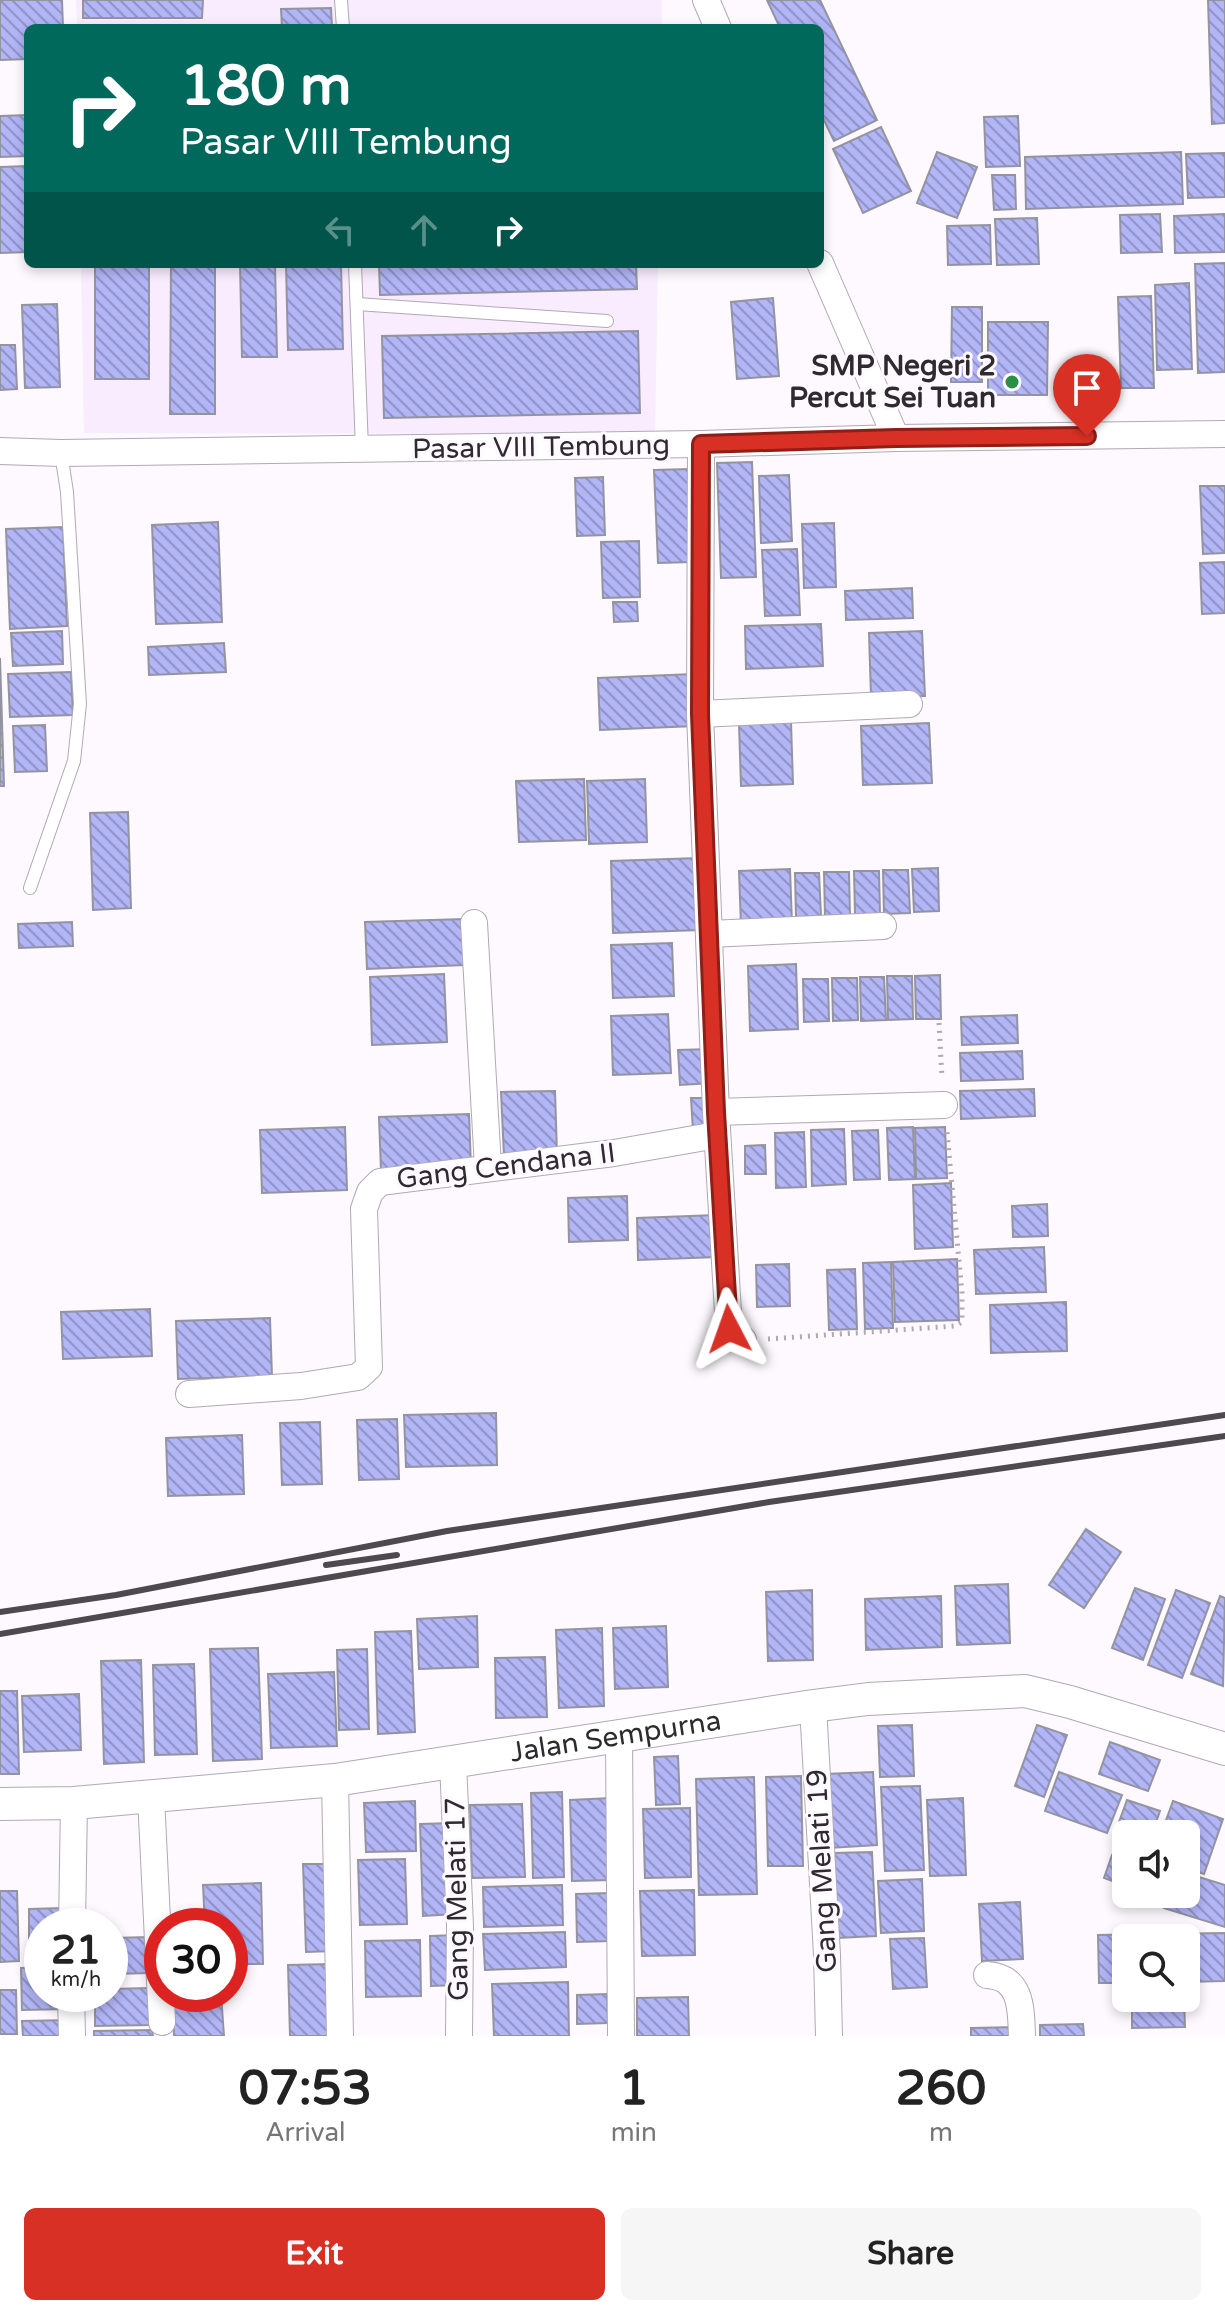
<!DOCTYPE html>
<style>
:root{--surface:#fff;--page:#f6f6f6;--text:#222;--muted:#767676;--accent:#d93025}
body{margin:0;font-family:"Varela Round",sans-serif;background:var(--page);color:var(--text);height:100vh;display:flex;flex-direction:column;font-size:30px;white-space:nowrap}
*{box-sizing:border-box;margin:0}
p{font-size:26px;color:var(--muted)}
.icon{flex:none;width:44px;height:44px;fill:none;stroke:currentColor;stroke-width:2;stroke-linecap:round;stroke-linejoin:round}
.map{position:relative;height:2036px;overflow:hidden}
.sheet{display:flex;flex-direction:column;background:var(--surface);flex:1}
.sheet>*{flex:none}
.banner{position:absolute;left:24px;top:24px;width:800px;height:244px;border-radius:12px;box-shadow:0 4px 12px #0003;background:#00695c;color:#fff;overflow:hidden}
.buttons{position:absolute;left:1112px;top:1820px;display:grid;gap:16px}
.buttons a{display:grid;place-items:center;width:88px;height:88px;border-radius:12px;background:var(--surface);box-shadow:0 4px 12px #0003;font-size:40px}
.speed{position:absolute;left:24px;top:1908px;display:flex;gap:16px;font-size:40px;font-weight:700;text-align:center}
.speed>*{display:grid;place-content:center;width:104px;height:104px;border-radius:50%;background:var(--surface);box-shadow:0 4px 12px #0003;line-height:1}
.speed small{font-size:20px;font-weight:400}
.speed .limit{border:12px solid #d22;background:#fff;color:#111}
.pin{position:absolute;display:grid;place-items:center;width:68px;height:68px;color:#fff;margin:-82px -34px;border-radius:50% 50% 50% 0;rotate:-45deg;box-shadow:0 0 8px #0007}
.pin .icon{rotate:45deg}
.me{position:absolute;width:88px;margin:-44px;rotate:356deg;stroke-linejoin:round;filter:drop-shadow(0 0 6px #0008)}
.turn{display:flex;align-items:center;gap:28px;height:168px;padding:0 24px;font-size:36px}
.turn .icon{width:104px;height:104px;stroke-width:2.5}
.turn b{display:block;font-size:56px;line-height:68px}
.lanes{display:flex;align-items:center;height:76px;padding:0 24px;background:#0003;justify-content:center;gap:40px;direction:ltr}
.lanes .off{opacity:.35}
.eta{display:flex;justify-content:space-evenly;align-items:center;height:136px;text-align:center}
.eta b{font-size:48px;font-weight:700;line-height:56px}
.primary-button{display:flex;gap:16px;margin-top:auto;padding:16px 24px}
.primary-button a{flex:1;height:92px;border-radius:12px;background:var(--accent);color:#fff;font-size:32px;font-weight:700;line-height:92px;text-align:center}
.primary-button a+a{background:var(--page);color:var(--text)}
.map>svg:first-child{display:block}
.built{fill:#f8ecfe}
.building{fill:url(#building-back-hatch);stroke:#93949f;stroke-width:2}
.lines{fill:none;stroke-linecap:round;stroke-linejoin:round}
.service-casing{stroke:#b0a9b4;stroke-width:14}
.minor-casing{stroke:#b0a9b4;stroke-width:28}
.tertiary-casing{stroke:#b0a9b4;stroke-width:34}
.path{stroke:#ada9ae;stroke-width:5;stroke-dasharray:2 6;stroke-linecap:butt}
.service{stroke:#fff;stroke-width:12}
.minor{stroke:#fff;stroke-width:26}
.tertiary{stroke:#fff;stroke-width:32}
.rail{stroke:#4d4a4e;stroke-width:6}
.route-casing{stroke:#8d1f18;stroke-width:20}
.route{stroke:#d93025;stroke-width:14}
.poi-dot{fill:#288f45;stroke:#fdf9fe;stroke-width:3}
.labels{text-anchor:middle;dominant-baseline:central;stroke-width:6;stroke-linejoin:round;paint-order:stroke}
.poi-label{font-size:28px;font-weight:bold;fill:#2e2b2f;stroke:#fdf9fe;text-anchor:end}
.street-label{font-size:28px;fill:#2e2b2f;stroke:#fdf9fe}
</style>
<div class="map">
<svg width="1225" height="2036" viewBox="0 0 1225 2036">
<defs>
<pattern id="building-back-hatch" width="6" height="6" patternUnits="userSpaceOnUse" patternTransform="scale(2)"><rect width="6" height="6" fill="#b2b5f6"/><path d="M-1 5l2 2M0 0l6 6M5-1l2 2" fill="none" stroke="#9193c8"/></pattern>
</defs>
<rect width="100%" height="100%" fill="#fdf9fe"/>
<g class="built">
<path d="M76 0H662V28H77Z"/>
<path d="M81 264H658L655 434 84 433Z"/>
</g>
<g class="building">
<path d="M0 0H62L63 28H28V59L0 60Z"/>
<path d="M83 0H203L202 18H83Z"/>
<path d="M767 0H820L877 120 834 141 820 112V28H780Z"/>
<path d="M1208 0H1225V123L1212 124Z"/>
<path d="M331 8 332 28H282L281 9Z"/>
<path d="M28 115V156L0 157V116Z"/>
<path d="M1018 116 1020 166 986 167 984 117Z"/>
<path d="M881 127 911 191 863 213 833 149Z"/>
<path d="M937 152 977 167 957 218 917 203Z"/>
<path d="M1181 152 1183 204 1026 209 1025 157Z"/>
<path d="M1225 153V197L1188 198 1186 154Z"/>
<path d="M28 166V252L0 253V167Z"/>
<path d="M992 175H1015L1016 209 994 210Z"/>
<path d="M1160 214 1162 252 1121 253 1120 215Z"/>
<path d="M1225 214V252L1175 253 1174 216Z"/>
<path d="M1037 218 1039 264 997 265 995 219Z"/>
<path d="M990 225 991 264 948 265 947 226Z"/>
<path d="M1225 263V372L1198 373 1195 264Z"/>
<rect x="95" y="264" width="54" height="115"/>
<path d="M171 264H215V414H170Z"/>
<path d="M240 264H275L277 357H242Z"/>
<path d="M286 264H341L343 349 288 350Z"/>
<path d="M379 264H636L637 289 380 295Z"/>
<path d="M1189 283 1192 369 1157 370 1155 285Z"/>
<path d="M1151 296 1154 388H1121L1118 297Z"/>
<path d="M773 298 779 376 737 379 731 302Z"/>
<path d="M57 304 60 387 25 388 22 305Z"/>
<path d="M952 307H982V382H951Z"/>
<path d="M988 322H1048L1047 395H988Z"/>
<path d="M638 331 640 413 384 418 382 336Z"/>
<path d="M0 345H15L17 389 0 390Z"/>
<path d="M752 462 756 577 721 578 717 463Z"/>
<path d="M689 469 692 562 658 563 654 470Z"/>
<path d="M789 475 792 541 761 543 759 476Z"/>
<path d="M603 477 605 535 577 536 575 478Z"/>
<path d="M1200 486H1225V553L1203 554Z"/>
<path d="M218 522 222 622 156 624 152 525Z"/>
<path d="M834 523 836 587 804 588 802 524Z"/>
<path d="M63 527 67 626 10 629 6 529Z"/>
<path d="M639 541 640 597 603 598 601 542Z"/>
<path d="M797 549 800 615 765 616 762 550Z"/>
<path d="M1225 562V613L1202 614 1200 563Z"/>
<path d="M912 588 913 618 846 620 845 591Z"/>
<path d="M613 602H637L638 621 614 622Z"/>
<path d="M821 624 823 666 746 669 745 626Z"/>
<path d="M62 631 63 664 13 666 11 633Z"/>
<path d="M922 631 925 696 871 697 869 633Z"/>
<path d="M224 643 226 672 149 675 148 647Z"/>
<path d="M0 658 4 786H0Z"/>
<path d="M71 672 73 715 10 717 8 674Z"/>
<path d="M693 674 695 726 600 730 598 678Z"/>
<path d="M791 722 793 784 741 786 739 724Z"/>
<path d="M929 723 932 783 863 785 861 726Z"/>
<path d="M45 725 47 771 15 772 13 726Z"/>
<path d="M584 779 586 840 519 842 516 781Z"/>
<path d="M645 779 647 842 589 844 587 781Z"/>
<path d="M128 812 131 908 93 910 90 813Z"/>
<path d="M698 858 701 930 613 933 611 861Z"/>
<path d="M938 868 939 911 914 912 912 869Z"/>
<path d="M790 869 792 924 741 926 739 871Z"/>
<path d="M883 870H908L910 913 884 914Z"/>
<path d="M854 871H879L880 914 855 915Z"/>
<path d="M824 872H849L850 915 825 916Z"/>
<path d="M795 873H819L821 916 796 917Z"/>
<path d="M464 919 465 965 367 969 365 922Z"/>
<path d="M72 922 73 946 19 948 18 924Z"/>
<path d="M672 943 674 996 613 998 611 945Z"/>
<path d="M796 964 798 1029 750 1031 748 966Z"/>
<path d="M444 974 447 1042 372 1045 370 977Z"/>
<path d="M940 975 941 1019H916L915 976Z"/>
<path d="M887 976H912L913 1019 888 1020Z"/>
<path d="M860 977H884L886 1020 861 1021Z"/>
<path d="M832 978H857L858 1020 833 1021Z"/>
<path d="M803 979H828L829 1021 804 1022Z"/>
<path d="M668 1014 671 1073 613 1075 611 1016Z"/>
<path d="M1017 1015 1018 1043 962 1045 961 1017Z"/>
<path d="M711 1049 712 1083 680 1085 678 1050Z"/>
<path d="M1022 1051 1023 1079 961 1081 960 1053Z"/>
<path d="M1034 1089 1035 1116 961 1119 960 1091Z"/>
<path d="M555 1091 557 1154 504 1156 501 1092Z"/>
<path d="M691 1098H709L711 1130 693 1131Z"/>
<path d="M469 1114 471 1167 381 1170 379 1117Z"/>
<path d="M345 1127 347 1190 262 1193 260 1130Z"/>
<path d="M913 1127 915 1179 889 1180 887 1128Z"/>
<path d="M945 1127 947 1178 916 1179 915 1128Z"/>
<path d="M844 1129 846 1184 812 1186 811 1130Z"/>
<path d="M878 1130 880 1179 854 1180 852 1131Z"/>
<path d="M804 1132 806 1187 776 1188 775 1133Z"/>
<path d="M765 1145 766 1174H745V1146Z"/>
<path d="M951 1183 953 1247 915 1249 913 1185Z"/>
<path d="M627 1196 628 1240 569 1242 568 1198Z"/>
<path d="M1047 1204 1048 1236 1013 1237 1012 1206Z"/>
<path d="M716 1215 717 1257 638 1260 637 1218Z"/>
<path d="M1044 1247 1046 1292 976 1294 974 1250Z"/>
<path d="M957 1259 959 1320 895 1322 893 1262Z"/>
<path d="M891 1262 893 1328 865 1329 863 1263Z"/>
<path d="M789 1264 790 1306 757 1307 756 1265Z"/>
<path d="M855 1269 857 1329 829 1330 827 1270Z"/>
<path d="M1066 1302 1067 1351 991 1353 990 1305Z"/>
<path d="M150 1309 152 1356 63 1359 61 1312Z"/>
<path d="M270 1318 272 1376 178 1379 176 1321Z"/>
<path d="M496 1413 497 1465 406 1467 404 1415Z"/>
<path d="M397 1419 399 1479 359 1480 357 1420Z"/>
<path d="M320 1422 322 1484 282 1485 280 1423Z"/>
<path d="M242 1435 244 1494 168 1496 166 1438Z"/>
<path d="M1086 1529 1121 1552 1084 1608 1049 1585Z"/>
<path d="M1008 1584 1010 1643 957 1645 955 1586Z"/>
<path d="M1135 1588 1165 1599 1143 1660 1112 1648Z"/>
<path d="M812 1590 813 1660 768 1661 766 1592Z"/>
<path d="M1176 1590 1210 1603 1182 1678 1148 1665Z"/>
<path d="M941 1596 942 1647 866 1650 865 1599Z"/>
<path d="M1220 1596 1225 1598 1223 1686 1191 1674Z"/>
<path d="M477 1616 478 1667 419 1669 417 1619Z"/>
<path d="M666 1626 668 1687 615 1689 613 1628Z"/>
<path d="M602 1628 604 1706 559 1708 556 1630Z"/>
<path d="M411 1631 415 1732 378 1734 375 1632Z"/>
<path d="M258 1648 262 1759 213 1761 210 1649Z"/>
<path d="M367 1649 369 1729 339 1730 337 1650Z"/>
<path d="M545 1657 547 1717 496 1718 495 1658Z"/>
<path d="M141 1660 144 1762 104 1764 101 1661Z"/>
<path d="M194 1664 197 1754 155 1755 153 1665Z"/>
<path d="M334 1672 337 1746 271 1748 268 1674Z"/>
<path d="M0 1691H17L19 1774H0Z"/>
<path d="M79 1694 81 1750 24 1752 22 1696Z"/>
<path d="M912 1725 914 1776 880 1777 878 1726Z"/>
<path d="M1037 1725 1067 1735 1044 1797 1015 1786Z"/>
<path d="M1110 1742 1160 1760 1148 1791 1099 1774Z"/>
<path d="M678 1756 680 1804 656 1805 654 1757Z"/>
<path d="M873 1772 877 1845 829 1848 825 1774Z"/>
<path d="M1059 1772 1122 1795 1107 1833 1045 1811Z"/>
<path d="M801 1776 803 1866H768L766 1777Z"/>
<path d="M754 1777 757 1894 699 1895 696 1779Z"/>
<path d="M920 1786 924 1870 885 1871 881 1787Z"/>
<path d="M562 1792 564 1877 533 1878 531 1793Z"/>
<path d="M611 1798 613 1880 572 1881 570 1800Z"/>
<path d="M963 1798 966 1875 930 1876 927 1800Z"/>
<path d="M1127 1800 1160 1811 1152 1834H1126V1840L1114 1836Z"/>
<path d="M415 1801 416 1851 366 1852 364 1803Z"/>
<path d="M1173 1801 1223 1819 1204 1874 1186 1868V1834H1161Z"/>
<path d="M522 1804 525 1877 472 1878 470 1805Z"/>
<path d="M690 1808 691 1877 645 1878 643 1809Z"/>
<path d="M453 1823 456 1914 423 1916 420 1824Z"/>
<path d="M872 1852 876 1936 838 1938 834 1853Z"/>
<path d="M1112 1855 1126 1860V1886L1104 1878Z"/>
<path d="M405 1859 407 1924 360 1925 358 1860Z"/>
<path d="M303 1864H332L334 1951 306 1952Z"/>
<path d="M1186 1873 1225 1885V1927L1164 1908 1168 1894H1186Z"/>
<path d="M922 1879 924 1931 881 1933 878 1881Z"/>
<path d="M261 1883 263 1964H230V1926H205L203 1885Z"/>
<path d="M562 1885 563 1925 484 1927 483 1887Z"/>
<path d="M694 1890 695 1955 642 1956 640 1891Z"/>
<path d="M0 1891H17L19 1961 0 1962Z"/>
<path d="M609 1893 610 1941 577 1942 576 1894Z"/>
<path d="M1020 1902 1023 1959 982 1961 979 1904Z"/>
<path d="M63 1908V1926H42V1943H29V1909Z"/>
<path d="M565 1932 566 1967 485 1970 483 1934Z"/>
<path d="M1225 1933V1981L1186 1982V1938H1126V1983H1099L1098 1935Z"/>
<path d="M457 1935 458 1985 431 1986 430 1936Z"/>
<path d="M151 1937 152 1973 110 1974V1938Z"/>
<path d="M924 1938 927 1987 893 1989 890 1939Z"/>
<path d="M420 1940 421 1996 366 1997 365 1941Z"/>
<path d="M330 1964 332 2036H290L288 1965Z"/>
<path d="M42 1967V1994H69V2009L22 2010 21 1968Z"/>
<path d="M568 1982 569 2036H494L492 1984Z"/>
<path d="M149 1988 150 2025 95 2026V1994H110V1989Z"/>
<path d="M0 1990H16L17 2034H0Z"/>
<path d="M172 1994H221L224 2036H174Z"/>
<path d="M607 1994 608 2023 577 2024V1995Z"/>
<path d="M688 1997 689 2036H637V1998Z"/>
<path d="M1132 1998H1184L1185 2027 1132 2028Z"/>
<path d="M71 2020V2036H23L22 2021Z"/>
<path d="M1083 2024 1084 2036H1040V2025Z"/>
<path d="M1019 2027V2036H971V2028Z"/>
<path d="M152 2030 153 2036H94V2031Z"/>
</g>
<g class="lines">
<defs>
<g id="service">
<path d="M341 0 343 28"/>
<path d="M355 264 362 449"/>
<path d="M357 304 607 321"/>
<path d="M30 888 74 761 80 704 67 492 61 453"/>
</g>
<g id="minor">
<path d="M706 0 718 28"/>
<path d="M820 263 896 438"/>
<path d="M701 444 700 714 716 1112 729 1329 743 1340"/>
<path d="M0 451 61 453 701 444 896 438 1225 434"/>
<path d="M700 714 909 704"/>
<path d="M474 923 488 1167"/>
<path d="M709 934 883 926"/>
<path d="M716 1112 944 1105"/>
<path d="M189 1394 301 1386 358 1377 369 1367 364 1209 370 1192 380 1182 614 1153 717 1135"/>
<path d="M813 1706 827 1955 829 2036"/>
<path d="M619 1736 621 2036"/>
<path d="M453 1762 460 1926 459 2036"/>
<path d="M335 1780 340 2036"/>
<path d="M151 1797 162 2022"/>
<path d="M72 1926 74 1803"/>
<path d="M987 1975C1022 1977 1021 2009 1022 2036"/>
<path d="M71 1994 72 2036"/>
</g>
<g id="tertiary">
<path id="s1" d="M0 1804 74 1803 335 1780 813 1706 868 1699 1025 1691 1070 1702 1225 1749"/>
</g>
</defs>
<use href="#service" class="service-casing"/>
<use href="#minor" class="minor-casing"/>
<use href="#tertiary" class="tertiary-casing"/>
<g class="path">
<path d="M939 1023 942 1078"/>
<path d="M768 1339 955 1326 962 1322V1293L947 1132"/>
</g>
<use href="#service" class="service"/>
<use href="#minor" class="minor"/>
<use href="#tertiary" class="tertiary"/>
<g class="rail">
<path d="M326 1565 397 1555"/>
<path d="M0 1612 116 1595 447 1531 1225 1415"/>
<path d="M0 1634 769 1502 1225 1436"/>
</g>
</g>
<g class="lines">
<defs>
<path id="route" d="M729 1329 716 1112 700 714 701 444 896 438 1087 436"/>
</defs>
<use href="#route" class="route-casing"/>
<use href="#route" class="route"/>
</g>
<circle class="poi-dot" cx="1012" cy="382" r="8"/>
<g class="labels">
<g class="poi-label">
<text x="996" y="366">SMP Negeri 2<tspan x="996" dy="32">Percut Sei Tuan</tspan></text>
</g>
<g class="street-label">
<text transform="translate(541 447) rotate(-1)">Pasar VIII Tembung</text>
<text transform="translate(506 1166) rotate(-7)">Gang Cendana II</text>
<text stroke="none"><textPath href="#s1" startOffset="620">Jalan Sempurna</textPath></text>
<text transform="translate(822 1871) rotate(-93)">Gang Melati 19</text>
<text transform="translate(457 1899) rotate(-91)">Gang Melati 17</text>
</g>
</g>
</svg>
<div class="buttons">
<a><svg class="icon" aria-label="sound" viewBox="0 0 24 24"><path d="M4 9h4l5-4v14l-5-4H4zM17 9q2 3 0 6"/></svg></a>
<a><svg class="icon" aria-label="search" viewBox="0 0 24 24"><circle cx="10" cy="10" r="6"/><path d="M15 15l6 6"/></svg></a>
</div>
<div class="speed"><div>21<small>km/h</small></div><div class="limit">30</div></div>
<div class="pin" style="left:1087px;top:436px;background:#d93025"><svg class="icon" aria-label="arrive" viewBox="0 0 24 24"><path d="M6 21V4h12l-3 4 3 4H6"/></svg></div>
<svg class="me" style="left:729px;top:1329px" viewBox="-20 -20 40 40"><path d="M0-17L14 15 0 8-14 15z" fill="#d93025" stroke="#fff" stroke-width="4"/></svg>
<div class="banner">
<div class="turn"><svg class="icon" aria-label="right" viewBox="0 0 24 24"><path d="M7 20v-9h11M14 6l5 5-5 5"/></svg><div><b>180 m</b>Pasar VIII Tembung</div></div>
<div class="lanes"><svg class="icon off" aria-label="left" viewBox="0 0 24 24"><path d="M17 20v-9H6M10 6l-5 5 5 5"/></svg><svg class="icon off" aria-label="ahead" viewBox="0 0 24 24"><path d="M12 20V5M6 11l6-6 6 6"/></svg><svg class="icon" aria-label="right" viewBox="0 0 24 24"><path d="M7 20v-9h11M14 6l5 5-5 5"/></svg></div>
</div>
</div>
<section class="sheet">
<div class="eta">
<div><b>07:53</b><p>Arrival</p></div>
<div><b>1</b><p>min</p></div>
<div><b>260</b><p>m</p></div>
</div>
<div class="primary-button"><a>Exit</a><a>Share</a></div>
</section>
